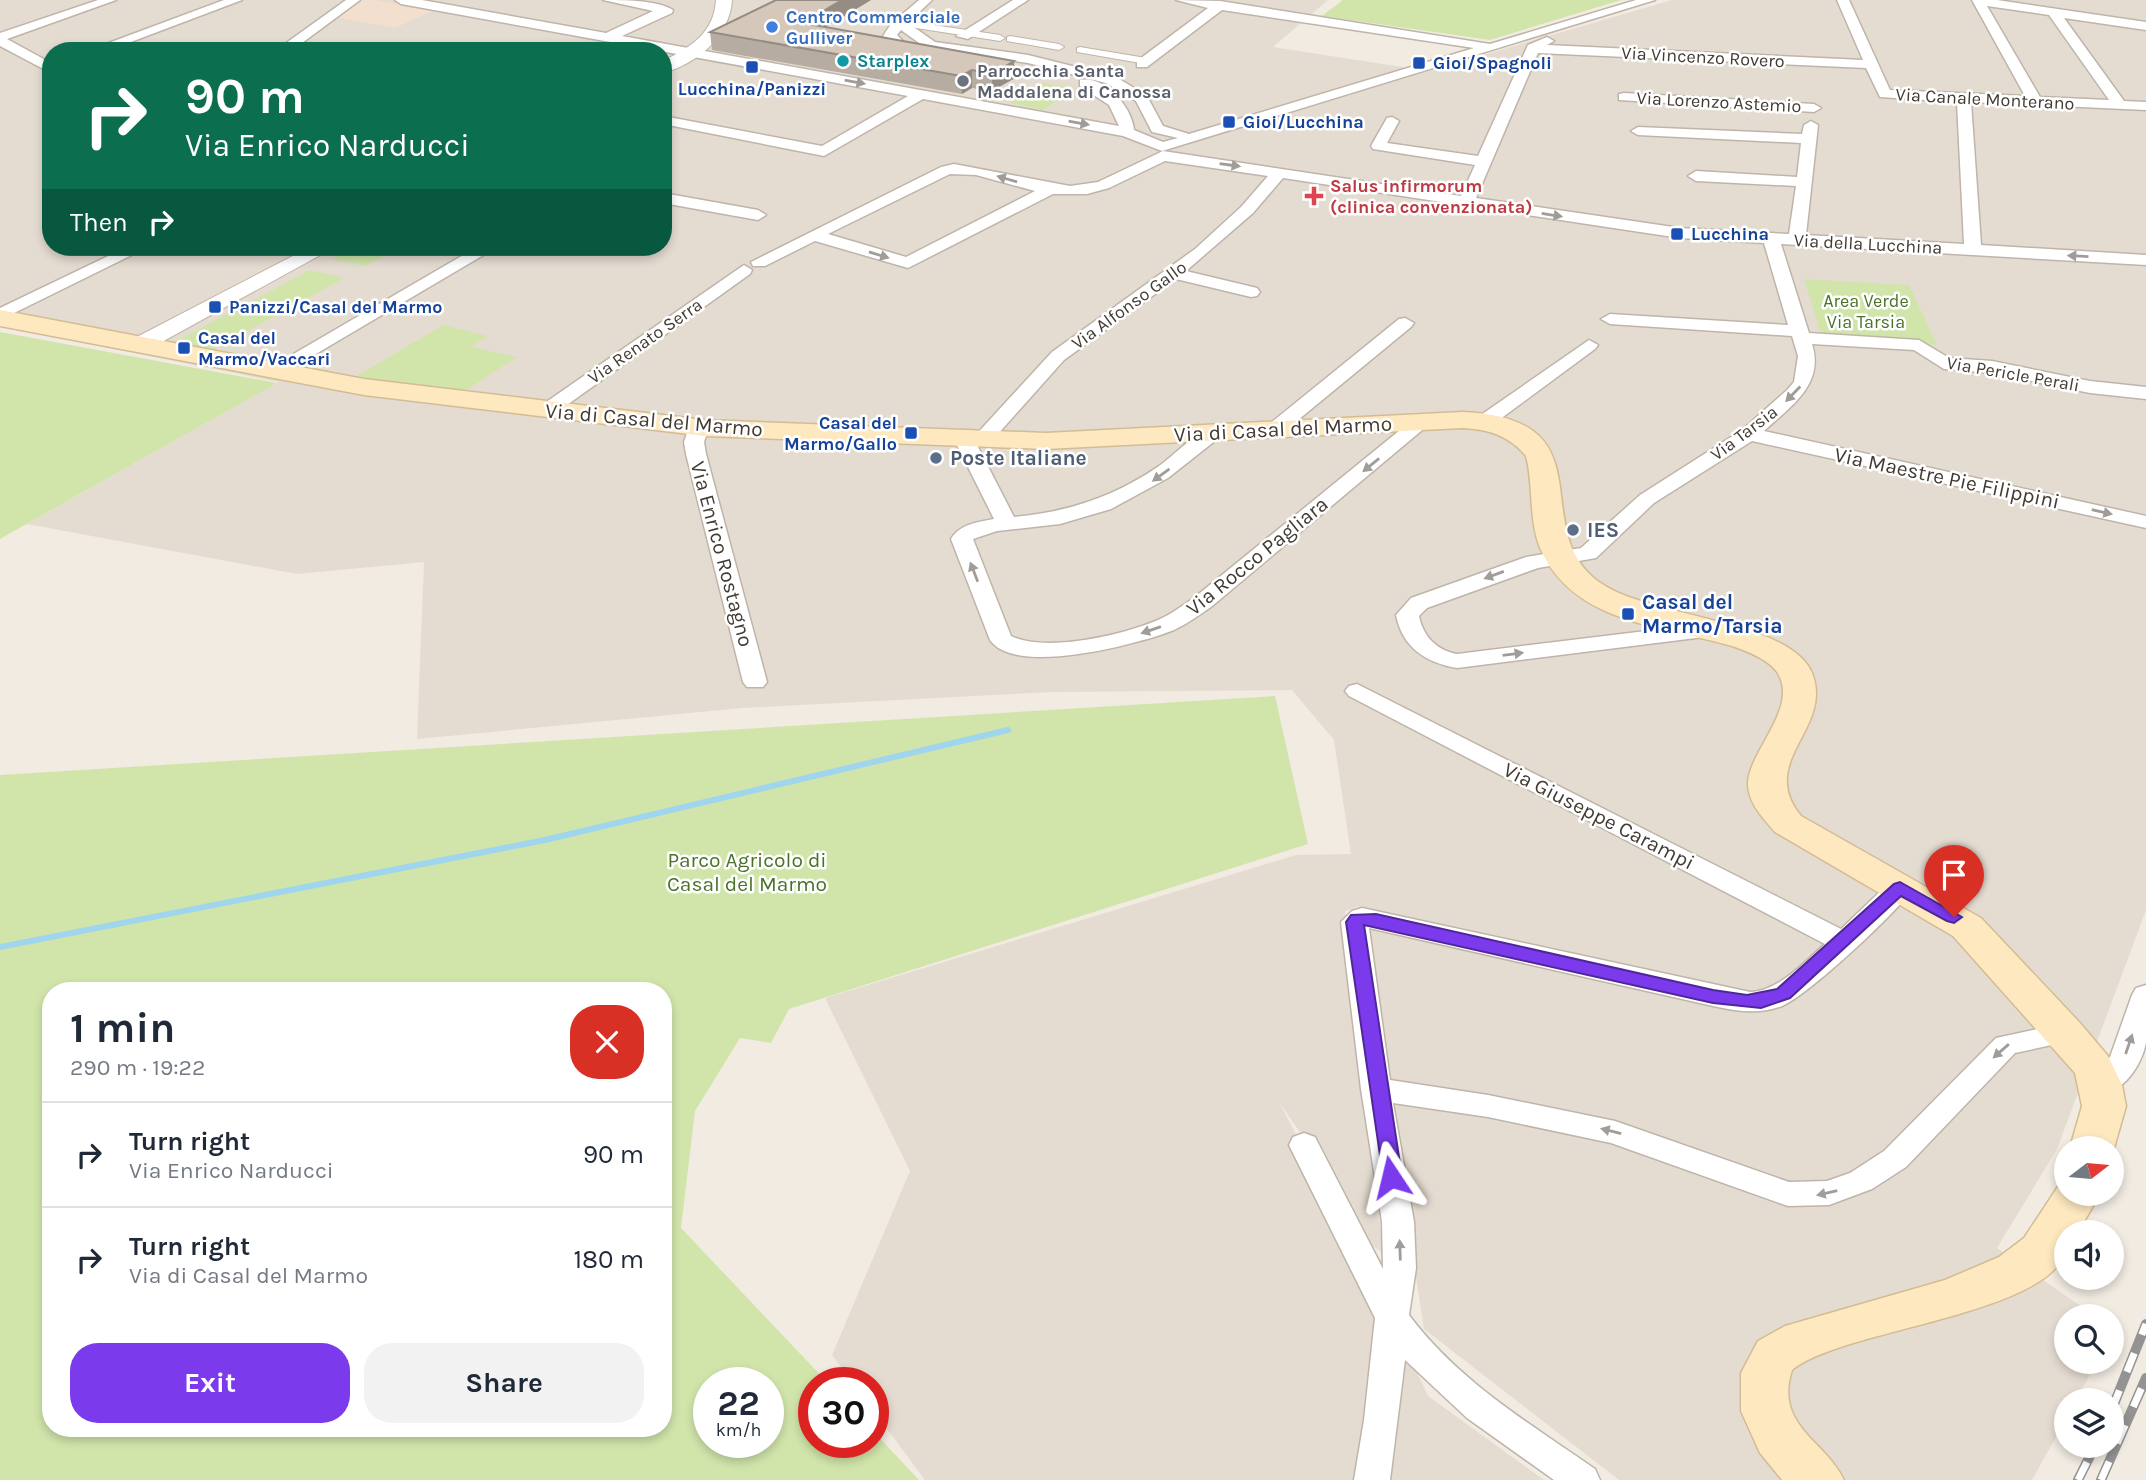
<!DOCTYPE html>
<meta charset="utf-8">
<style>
:root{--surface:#fff;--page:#f2f2f3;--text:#1f2937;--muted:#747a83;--line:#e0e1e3;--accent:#7c3aed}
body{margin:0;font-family:Karla,sans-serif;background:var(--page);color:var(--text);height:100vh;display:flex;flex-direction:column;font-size:26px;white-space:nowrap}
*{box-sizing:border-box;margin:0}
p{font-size:23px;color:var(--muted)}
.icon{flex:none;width:38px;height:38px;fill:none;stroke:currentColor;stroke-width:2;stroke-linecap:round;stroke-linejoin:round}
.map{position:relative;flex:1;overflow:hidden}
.sheet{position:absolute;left:42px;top:982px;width:630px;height:455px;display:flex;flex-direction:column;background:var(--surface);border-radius:28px;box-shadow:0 4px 10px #0003}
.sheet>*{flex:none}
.hud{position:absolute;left:42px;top:42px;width:630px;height:214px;border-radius:28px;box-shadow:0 4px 10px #0003;background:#0b6e4f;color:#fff;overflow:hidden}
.needle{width:46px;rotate:74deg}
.controls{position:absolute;left:2054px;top:1136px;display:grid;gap:14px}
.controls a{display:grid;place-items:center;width:70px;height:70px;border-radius:50%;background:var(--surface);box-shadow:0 4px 10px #0003;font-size:35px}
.speed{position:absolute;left:693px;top:1367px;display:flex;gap:14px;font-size:35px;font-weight:700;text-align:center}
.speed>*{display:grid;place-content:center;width:91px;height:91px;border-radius:50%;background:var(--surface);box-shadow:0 4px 10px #0003;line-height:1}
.speed small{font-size:18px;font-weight:400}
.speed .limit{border:10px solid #d22;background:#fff;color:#111}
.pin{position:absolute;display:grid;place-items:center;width:60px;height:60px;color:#fff;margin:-72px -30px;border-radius:50% 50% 50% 0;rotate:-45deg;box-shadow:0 0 7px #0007}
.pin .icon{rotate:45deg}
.me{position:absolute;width:77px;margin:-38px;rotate:350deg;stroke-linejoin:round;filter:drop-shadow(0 0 5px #0008)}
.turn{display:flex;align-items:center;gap:24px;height:147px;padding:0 28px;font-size:32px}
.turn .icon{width:91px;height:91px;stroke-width:2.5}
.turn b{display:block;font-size:49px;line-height:60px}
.then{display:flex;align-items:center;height:66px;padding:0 28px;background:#0003;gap:14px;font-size:26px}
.round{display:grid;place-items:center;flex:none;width:74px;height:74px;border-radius:28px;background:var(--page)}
.headline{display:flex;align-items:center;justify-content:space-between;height:119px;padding:0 28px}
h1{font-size:42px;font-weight:700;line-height:52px}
.action{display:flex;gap:14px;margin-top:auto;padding:14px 28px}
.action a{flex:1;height:80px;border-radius:28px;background:var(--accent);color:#fff;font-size:28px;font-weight:700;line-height:80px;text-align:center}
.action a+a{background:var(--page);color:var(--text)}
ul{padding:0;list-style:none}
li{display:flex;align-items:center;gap:21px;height:105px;padding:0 28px;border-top:2px solid var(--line)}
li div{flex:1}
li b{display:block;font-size:26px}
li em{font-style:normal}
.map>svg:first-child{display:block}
.residential{fill:#e5dcd1;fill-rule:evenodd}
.commercial{fill:#f3dfcd}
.green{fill:#d1e5ab;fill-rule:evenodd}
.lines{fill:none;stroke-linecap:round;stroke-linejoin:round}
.stream{stroke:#9fd6ed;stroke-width:6}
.pedestrian-casing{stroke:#bfb4a9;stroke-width:2}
.minor-casing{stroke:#bfb4a9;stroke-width:3}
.tertiary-casing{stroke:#bfb4a9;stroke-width:2}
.secondary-casing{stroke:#d3bc95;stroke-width:3}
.pedestrian{fill:#fff;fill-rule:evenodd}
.minor{fill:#fff;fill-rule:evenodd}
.tertiary{fill:#fff;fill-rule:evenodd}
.secondary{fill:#fde8c0;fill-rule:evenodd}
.rail-casing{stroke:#939393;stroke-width:10}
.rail{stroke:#fff;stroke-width:7;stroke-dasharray:20;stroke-linecap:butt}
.wall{fill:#b7aca1}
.shaded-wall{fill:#958c83}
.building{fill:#d5c8bb;stroke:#958c83;stroke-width:2}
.oneway{fill:#a09d99}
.route{fill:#7c3aed;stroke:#51269a;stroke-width:2}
.shop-dot{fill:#3f7fe0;stroke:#fff;stroke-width:2.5}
.culture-dot{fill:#0f9aa8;stroke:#fff;stroke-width:2.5}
.transit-dot{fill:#1a4fb4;stroke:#fff;stroke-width:2.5}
.worship-dot{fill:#6b7280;stroke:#fff;stroke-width:2.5}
.health-dot{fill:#e0444e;stroke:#fff;stroke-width:2.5}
.service-dot{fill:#5c6f8a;stroke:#fff;stroke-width:2.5}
.labels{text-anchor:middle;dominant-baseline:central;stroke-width:5;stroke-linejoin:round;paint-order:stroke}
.far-shop-label{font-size:18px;font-weight:bold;fill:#366cbe;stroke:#fff;text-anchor:start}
.far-street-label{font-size:18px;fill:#423b33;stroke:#fff}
.far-culture-label{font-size:18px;font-weight:bold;fill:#0d838f;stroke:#fff;text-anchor:start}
.far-transit-label{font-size:18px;font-weight:bold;fill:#164399;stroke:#fff;text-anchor:start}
.far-worship-label{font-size:18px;font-weight:bold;fill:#5b616d;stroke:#fff;text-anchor:start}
.far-health-label{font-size:18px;font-weight:bold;fill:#be3a42;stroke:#fff;text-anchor:start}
.far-park-label{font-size:18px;fill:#4c7129;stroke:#fff}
.street-label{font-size:21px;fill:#423b33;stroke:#fff}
.service-label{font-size:21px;font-weight:bold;fill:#4e5e75;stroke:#fff;text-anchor:start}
.transit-label{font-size:21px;font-weight:bold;fill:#164399;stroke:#fff;text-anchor:start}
.park-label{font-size:21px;fill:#4c7129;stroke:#fff}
</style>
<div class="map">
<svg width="2146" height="1480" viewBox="0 0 2146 1480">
<rect width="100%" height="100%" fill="#f1ebe2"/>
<path class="residential" d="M0 0H1328L1273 47 1428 71 1672 0H2146V910L2057 1149 1997 1248 2095 1316H2067V1362H2097L2076 1400H2067V1417L2032 1480H1619L1424 1329 1359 906 1345 911 1383 1253 1373 1246 1318 1139 1302 1135 1279 1102 1392 1318 1428 1396 1544 1480H925L873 1410V1382H853L832 1355 910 1171 825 998 1296 855 1351 854 1334 740 1292 690 1052 692 743 708 417 739 424 562 297 574 27 524 278 382 0 326ZM51 51H663V247H51Z"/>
<path class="commercial" d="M362 0H376L432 11 395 28 335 17Z"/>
<g class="green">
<path d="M1343 0H1621L1490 40 1322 16Z"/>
<path d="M1043 83 1076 88 1043 110 1010 103Z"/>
<path d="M354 247H401L365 266 331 259Z"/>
<path d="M310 270 344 278 211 351 174 342Z"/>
<path d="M1804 279 1909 285 1937 345 1822 337Z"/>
<path d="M443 325 488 336 471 347 517 357 459 395 352 379Z"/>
<path d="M0 332 277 383 0 539Z"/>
<path d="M1275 696 1308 844 789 1009 771 1043 740 1038 695 1111 681 1228 827 1382H814V1442H873V1431L919 1480H0V775ZM663 990V1428H51V990ZM709 1382H768V1442H709Z"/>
</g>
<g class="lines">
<path class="stream" d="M0 947 545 840 1008 730"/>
<defs>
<g id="pedestrian">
<path d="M900 20 1000 35 1005 38 1000 41 897 25 895 23Z"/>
<path d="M1010 36 1059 44 1064 47 1059 50 1007 41V37Z"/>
<path d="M1080 47 1146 58 1151 61 1146 64 1077 52V48Z"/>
</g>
<g id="minor">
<path d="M98 0H116L7 39 51 63V73L0 46V33Z"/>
<path d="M224 0H242L107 51H87Z"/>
<path d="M346 0H360L302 43 329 51H275Z"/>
<path d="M395 0H422L606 33 653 11 603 0C623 0 657 0 673 10L672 13 622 36 1119 126 1109 105 1080 86V80C1105 75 1132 107 1134 130L1163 142 1178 138 1152 132 1136 101 1106 83 1028 63 926 48 901 30 897 35 906 44 927 49 929 52 922 56 896 50 883 36 891 24 919 0H932L908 23 935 42 1028 55 1116 77 1147 96 1163 126 1189 134 1474 48 1222 10 1147 67H1137V61L1208 8 1176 0 1220 1 1490 44 1636 0H1655L1162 151 1123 136 923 99 824 156 663 124V116L822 146 908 96 401 4Z"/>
<path d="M1013 0H1028L968 39 956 36Z"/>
<path d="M1837 0H1849L1890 90 2025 96 1972 0H1997L2146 22V30L2064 18 2124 101 2146 102V110L1971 102 1981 245 2146 255V265L1781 244 1809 333 1919 340 1949 358 1992 361 2090 381 2146 387V399L2090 393 1992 373 1944 369 1914 350 1812 344C1825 385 1790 407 1764 431L2146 516V528L1752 441 1654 503 1596 558 1538 568 1427 608 1419 616C1423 636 1436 650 1457 654L1712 623 1723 630 1720 635 1457 668C1426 663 1402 647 1396 615L1411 598 1526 557 1581 548 1640 495 1742 430 1787 390 1794 382 1798 356 1792 336 1610 324 1601 319 1610 314 1788 325 1764 243 1680 238 1283 178 1253 213 1186 271 1257 288 1260 292 1257 296 1251 297 1176 279 1064 360 989 444 977 445 1014 517C1068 512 1114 497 1159 466 1175 455 1202 424 1222 429L1225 433 1168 478 1111 509 1060 524 997 531 973 539 1011 636C1046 653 1123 635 1158 620 1172 614 1183 605 1195 597L1416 417 1423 415 1433 421 1211 607C1199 615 1187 624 1174 630 1139 644 1015 677 990 640L951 539C960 524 978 522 994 519L954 439 964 433 973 438 1052 352 1195 249 1241 207 1268 176 1165 161 1109 188 1087 194H1053L908 268 815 241 765 266H753L751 262 941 167 954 164 1070 186 1098 182 1163 151 1461 196 1475 165 1373 149 1371 146 1387 118 1392 117 1399 121 1387 143 1478 156 1528 45 1547 37 1554 41 1547 45 1863 60ZM1987 6 2049 15 2109 100 2040 97ZM1538 53 1866 68 1880 97 1957 102 1964 244 1806 235 1818 125 1811 121 1804 125 1802 134 1638 127 1631 131 1638 135 1801 143 1797 177 1696 171 1688 176 1696 181 1796 186 1789 234 1680 228 1476 198ZM950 174 976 175 1035 191 906 257 828 234Z"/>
<path d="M1624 93 1814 104 1821 108 1814 112 1619 100V94Z"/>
<path d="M663 193 758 210 766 215 758 220 663 203Z"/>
<path d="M127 247H148L0 320V308Z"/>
<path d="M477 247H497L282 374H268L266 370Z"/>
<path d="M744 265 752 270 750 274 553 415H539L536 411 539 407Z"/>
<path d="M1405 318 1414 323 1411 327 1281 434H1267L1264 430 1267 426 1399 319Z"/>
<path d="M1589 340 1598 345 1595 349 1492 425H1478L1475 421 1478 417Z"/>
<path d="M699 421 709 427 704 442 706 454 767 682 763 687H747L743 682 686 454 684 442 689 427Z"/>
<path d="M1357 684 1841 929 1890 882 1900 879 1910 882 1913 888C1898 912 1807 996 1782 1006 1759 1015 1736 1011 1713 1006L1369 928 1390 1080 1488 1095 1615 1121 1789 1182 1827 1181 1850 1173 1884 1151 1996 1038 2065 1023 2075 1026 2080 1033 2075 1040 2015 1053 1906 1167 1872 1189 1829 1205 1788 1206 1611 1143 1488 1117 1393 1103 1414 1222 1416 1268 1409 1315C1458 1381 1529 1423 1595 1469L1600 1480H1554L1467 1418 1405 1360 1390 1480H1354L1364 1420 1375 1318 1289 1145 1293 1137 1304 1133 1315 1137 1383 1269 1382 1222 1361 1089 1341 922 1352 911 1362 908 1750 992C1779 991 1804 962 1825 944L1349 696 1345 691 1349 686Z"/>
<path d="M2146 985C2146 1003 2146 1024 2146 1042 2142 1067 2118 1101 2090 1093L2086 1085 2110 1057 2132 995 2136 988Z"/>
</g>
<g id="tertiary">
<path d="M716 0H732C730 36 697 64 663 73V61C691 47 714 33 716 0Z"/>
<path d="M310 247H335L149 349H133L130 344 133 339Z"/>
</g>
<g id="secondary">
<path d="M0 310 364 379 705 420 1046 433 1462 412C1614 418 1522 531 1602 584 1653 618 1790 620 1812 673 1834 729 1756 761 1801 816L1981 918 2080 1023 2108 1056 2122 1085 2126 1106 2114 1148 2112 1151V1148H2070L2082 1106 2075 1073 1953 936 1775 832C1763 818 1747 802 1748 782 1750 750 1800 706 1777 672 1768 659 1747 651 1732 646 1664 626 1574 624 1541 550 1528 521 1534 486 1526 456 1509 435 1487 429 1462 428L1046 449 705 436 364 395 0 326Z"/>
<path d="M2067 1180V1194H2100L2078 1232H2067C2067 1237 2068 1243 2067 1248 2053 1315 1840 1329 1792 1370 1774 1426 1825 1440 1844 1480H1782L1760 1453 1741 1411V1373L1758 1341 1785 1326 1945 1280 1999 1257 2024 1238 2061 1182Z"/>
</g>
</defs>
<use href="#pedestrian" class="pedestrian-casing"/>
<use href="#minor" class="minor-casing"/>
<use href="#tertiary" class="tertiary-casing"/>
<use href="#secondary" class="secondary-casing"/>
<use href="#pedestrian" class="pedestrian"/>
<use href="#minor" class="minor"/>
<use href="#tertiary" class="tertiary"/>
<use href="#secondary" class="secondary"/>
<defs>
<g id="rail">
<path d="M2112 1409 2146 1324"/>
<path d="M2078 1480 2095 1446"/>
<path d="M2101 1480 2146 1378"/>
</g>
</defs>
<use href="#rail" class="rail-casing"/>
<use href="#rail" class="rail"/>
</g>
<path class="wall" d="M776 0H871L826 27 1015 78 992 91 972 88 962 94 712 50 710 32Z"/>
<g class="shaded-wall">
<path d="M842 0H871L805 40 803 23Z"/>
<path d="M1014 61 1015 78 992 91V74Z"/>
<path d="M972 70V88L962 94 961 76Z"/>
</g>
<path class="building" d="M776 0H842L803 23 1014 61 992 74 972 70 961 76 710 32Z"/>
<defs><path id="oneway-solid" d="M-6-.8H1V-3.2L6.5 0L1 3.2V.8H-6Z" transform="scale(1.75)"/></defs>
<g class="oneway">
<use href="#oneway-solid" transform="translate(855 82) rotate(10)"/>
<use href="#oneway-solid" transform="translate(1079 123) rotate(10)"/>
<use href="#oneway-solid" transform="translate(1230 165) rotate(8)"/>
<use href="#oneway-solid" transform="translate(1007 179) rotate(-164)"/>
<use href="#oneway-solid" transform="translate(1552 215) rotate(9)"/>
<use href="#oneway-solid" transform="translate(879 255) rotate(17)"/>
<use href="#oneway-solid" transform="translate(2078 256) rotate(-177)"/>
<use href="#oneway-solid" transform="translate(1793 394) rotate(134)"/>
<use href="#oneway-solid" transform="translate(1371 465) rotate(141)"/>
<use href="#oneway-solid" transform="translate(1161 475) rotate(144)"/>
<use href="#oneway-solid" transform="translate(2102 512) rotate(13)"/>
<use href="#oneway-solid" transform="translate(974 572) rotate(-111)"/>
<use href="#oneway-solid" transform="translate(1494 575) rotate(160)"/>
<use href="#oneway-solid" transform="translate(1151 630) rotate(161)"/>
<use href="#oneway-solid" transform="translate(1513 654) rotate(-7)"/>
<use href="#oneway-solid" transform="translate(2129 1044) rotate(-71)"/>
<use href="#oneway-solid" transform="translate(2001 1051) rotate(139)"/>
<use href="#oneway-solid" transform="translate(1611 1131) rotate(-166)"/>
<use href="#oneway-solid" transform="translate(1827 1193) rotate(167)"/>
<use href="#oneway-solid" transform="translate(1400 1250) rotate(-92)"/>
</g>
<path class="route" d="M1900 882 1962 917 1954 923 1947 921 1901 896 1790 998 1761 1008 1713 1003 1364 925 1402 1177 1399 1183H1384L1346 922 1351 915 1376 914 1713 990 1747 995 1777 989 1894 884Z"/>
<circle class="shop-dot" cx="772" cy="27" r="7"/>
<circle class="culture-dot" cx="843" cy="61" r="7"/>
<g class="transit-dot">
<rect x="1412" y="56" width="14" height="14" rx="3.5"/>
<rect x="745" y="60" width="14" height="14" rx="3.5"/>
<rect x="1222" y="115" width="14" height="14" rx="3.5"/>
<rect x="1670" y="227" width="14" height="14" rx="3.5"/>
<rect x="208" y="300" width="14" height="14" rx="3.5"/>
<rect x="177" y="341" width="14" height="14" rx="3.5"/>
<rect x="904" y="426" width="14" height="14" rx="3.5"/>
<rect x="1621" y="607" width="14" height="14" rx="3.5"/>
</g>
<circle class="worship-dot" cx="963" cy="81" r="7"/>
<path class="health-dot" d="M1310.5 185.5h7v7h7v7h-7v7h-7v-7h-7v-7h7z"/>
<g class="service-dot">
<circle cx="936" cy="458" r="7"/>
<circle cx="1573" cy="530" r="7"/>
</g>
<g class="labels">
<g class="far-shop-label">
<text x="786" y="17">Centro Commerciale<tspan x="786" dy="21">Gulliver</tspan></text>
</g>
<g class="far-street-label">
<text transform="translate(1703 57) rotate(3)">Via Vincenzo Rovero</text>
<text transform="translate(1985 99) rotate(3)">Via Canale Monterano</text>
<text transform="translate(1719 102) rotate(3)">Via Lorenzo Astemio</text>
<text transform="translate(1868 244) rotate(3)">Via della Lucchina</text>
<text transform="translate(1129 305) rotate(-36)">Via Alfonso Gallo</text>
<text transform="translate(645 341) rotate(-35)">Via Renato Serra</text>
<text transform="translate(2013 374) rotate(10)">Via Pericle Perali</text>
<text transform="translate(1744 433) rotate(-37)">Via Tarsia</text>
</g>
<g class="far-culture-label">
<text x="857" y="61">Starplex</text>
</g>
<g class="far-transit-label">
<text x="1433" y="63">Gioi/Spagnoli</text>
<text x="752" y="89" text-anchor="middle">Lucchina/Panizzi</text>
<text x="1243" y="122">Gioi/Lucchina</text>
<text x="1691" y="234">Lucchina</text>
<text x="229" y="307">Panizzi/Casal del Marmo</text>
<text x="198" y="338">Casal del<tspan x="198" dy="21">Marmo/Vaccari</tspan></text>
<text x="897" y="423" text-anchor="end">Casal del<tspan x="897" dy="21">Marmo/Gallo</tspan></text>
</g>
<g class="far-worship-label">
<text x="977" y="71">Parrocchia Santa<tspan x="977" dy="21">Maddalena di Canossa</tspan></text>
</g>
<g class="far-health-label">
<text x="1330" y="186">Salus infirmorum<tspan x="1330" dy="21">(clinica convenzionata)</tspan></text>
</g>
<g class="far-park-label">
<text x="1866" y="301">Area Verde<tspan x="1866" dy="21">Via Tarsia</tspan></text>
</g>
<g class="street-label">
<text transform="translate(654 420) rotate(5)">Via di Casal del Marmo</text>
<text transform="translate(1283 429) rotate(-3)">Via di Casal del Marmo</text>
<text transform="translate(1947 478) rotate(12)">Via Maestre Pie Filippini</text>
<text transform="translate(722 554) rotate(75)">Via Enrico Rostagno</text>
<text transform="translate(1257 556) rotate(-39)">Via Rocco Pagliara</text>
<text transform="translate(1599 816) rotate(27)">Via Giuseppe Carampi</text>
</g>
<g class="service-label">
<text x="950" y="458">Poste Italiane</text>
<text x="1587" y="530">IES</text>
</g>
<g class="transit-label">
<text x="1642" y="602">Casal del<tspan x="1642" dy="24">Marmo/Tarsia</tspan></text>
</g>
<g class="park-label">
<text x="747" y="860">Parco Agricolo di<tspan x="747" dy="24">Casal del Marmo</tspan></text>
</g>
</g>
</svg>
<div class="controls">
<a><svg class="needle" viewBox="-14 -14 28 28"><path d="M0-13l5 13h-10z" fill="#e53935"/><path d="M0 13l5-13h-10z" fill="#747a83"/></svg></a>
<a><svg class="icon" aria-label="sound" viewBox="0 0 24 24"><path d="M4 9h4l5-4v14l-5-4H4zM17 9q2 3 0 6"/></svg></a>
<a><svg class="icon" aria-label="search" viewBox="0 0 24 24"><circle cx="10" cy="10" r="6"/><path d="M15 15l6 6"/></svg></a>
<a><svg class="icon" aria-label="layers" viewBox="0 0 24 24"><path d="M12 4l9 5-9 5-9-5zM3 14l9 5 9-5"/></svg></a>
</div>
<div class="speed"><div>22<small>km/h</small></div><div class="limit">30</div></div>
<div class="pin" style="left:1954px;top:917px;background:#d93025"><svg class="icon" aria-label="arrive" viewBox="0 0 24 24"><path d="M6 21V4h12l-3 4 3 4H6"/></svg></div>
<svg class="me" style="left:1391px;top:1177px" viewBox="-20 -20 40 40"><path d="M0-17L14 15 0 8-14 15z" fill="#7c3aed" stroke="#fff" stroke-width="4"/></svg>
<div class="hud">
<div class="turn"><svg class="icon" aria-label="right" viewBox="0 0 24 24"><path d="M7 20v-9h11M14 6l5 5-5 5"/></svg><div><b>90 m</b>Via Enrico Narducci</div></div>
<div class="then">Then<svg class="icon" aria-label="right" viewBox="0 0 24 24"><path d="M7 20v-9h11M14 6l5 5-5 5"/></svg></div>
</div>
<section class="sheet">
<div class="headline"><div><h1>1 min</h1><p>290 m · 19:22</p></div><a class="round" style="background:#d93025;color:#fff"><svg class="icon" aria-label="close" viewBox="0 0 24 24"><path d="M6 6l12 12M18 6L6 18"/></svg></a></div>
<ul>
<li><svg class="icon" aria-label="right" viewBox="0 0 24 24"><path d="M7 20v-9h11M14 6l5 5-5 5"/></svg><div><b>Turn right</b><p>Via Enrico Narducci</p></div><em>90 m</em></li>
<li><svg class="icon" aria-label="right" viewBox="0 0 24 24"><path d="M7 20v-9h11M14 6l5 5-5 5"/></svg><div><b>Turn right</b><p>Via di Casal del Marmo</p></div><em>180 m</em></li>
</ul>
<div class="action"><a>Exit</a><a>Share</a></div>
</section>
</div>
